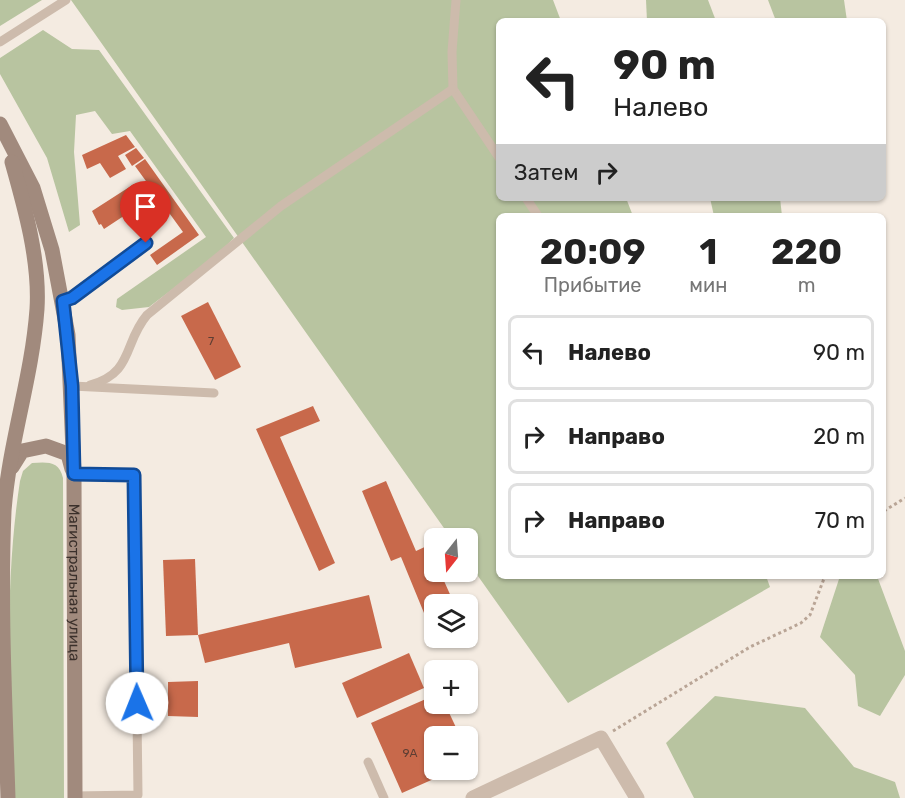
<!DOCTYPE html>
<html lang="ru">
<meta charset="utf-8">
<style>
:root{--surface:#fff;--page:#f2f2f2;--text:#222;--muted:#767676;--line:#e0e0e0}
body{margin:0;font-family:Rubik,sans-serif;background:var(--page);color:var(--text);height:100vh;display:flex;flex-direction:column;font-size:22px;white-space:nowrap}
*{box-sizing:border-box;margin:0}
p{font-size:20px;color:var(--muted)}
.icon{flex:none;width:33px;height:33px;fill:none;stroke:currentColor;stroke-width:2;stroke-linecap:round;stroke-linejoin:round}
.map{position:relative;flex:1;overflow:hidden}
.panel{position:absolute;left:496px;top:213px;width:390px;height:366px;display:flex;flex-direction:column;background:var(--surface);border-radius:9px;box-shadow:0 2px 4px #0004}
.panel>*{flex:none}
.banner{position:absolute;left:496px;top:18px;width:390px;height:183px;border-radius:9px;box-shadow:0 2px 4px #0004;background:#fff;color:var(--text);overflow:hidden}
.needle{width:39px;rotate:197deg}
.tools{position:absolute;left:424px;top:528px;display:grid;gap:12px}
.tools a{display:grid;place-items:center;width:54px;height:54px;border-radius:9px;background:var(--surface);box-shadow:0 2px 4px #0004;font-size:30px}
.pin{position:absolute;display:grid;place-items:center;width:51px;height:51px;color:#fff;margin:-62px -26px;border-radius:50% 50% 50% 0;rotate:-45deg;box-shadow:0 0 6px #0007}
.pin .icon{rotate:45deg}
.me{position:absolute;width:66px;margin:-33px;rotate:359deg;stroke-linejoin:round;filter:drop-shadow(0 0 4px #0008)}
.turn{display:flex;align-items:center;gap:21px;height:126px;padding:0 18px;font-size:27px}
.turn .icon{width:78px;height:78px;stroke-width:2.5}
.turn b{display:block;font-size:42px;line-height:51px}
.then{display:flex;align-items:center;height:57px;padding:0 18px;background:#0003;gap:12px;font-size:22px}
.eta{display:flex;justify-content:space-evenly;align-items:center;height:102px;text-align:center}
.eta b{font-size:36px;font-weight:700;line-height:42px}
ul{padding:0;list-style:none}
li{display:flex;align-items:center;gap:18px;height:75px;margin:0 12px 9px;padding:0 6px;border:3px solid var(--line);border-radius:9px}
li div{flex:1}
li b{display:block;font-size:22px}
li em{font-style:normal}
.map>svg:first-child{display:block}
.green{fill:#b8c4a0}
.building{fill:#c8694b}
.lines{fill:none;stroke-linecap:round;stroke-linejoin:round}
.path{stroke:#b9a596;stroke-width:3;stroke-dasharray:3 3;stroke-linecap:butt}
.lane{stroke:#cdbbac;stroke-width:9}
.street{stroke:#cdbbac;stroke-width:15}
.secondary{stroke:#a18a7d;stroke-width:15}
.route-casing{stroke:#114b97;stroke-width:15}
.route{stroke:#1a73e8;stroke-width:10}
.labels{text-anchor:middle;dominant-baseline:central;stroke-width:6;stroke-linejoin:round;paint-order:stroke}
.number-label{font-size:12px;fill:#5e3e33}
.street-label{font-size:15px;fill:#3b302b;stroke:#fbf5ee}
</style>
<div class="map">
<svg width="905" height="798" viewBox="0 0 905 798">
<rect width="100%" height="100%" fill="#f4ebe1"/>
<g class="green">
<path d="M0 0H42L0 26Z"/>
<path d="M71 0H553L561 21H500V198H626L633 216H500V576H766L770 587 568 703 468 562V538H451Z"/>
<path d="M646 0H708L716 21H647Z"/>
<path d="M768 0H844L847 21H776Z"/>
<path d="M43 30 72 49 99 50 234 238 215 257 149 307 122 310 116 307 117 299 206 237 130 131 112 134 95 111 76 115 74 152 80 225 69 232 47 158 0 74V58Z"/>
<path d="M710 198H780L782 216H714Z"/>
<path d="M32 463C48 462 59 461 63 478L64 798H14C9 693 4 585 20 481L23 471Z"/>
<path d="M840 576H877L905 651V675L880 716 858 706 855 675 820 637Z"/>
<path d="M715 696 805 708 854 767 895 782 900 798H694L666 743Z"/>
</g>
<g class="building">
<path d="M126 135 135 147 118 156 126 169 110 178 100 163 87 169 82 155Z"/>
<path d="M136 148 144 158 132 166 125 155Z"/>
<path d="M145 159 199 235 157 265 150 255 183 232 135 166Z"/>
<path d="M134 184 145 202 104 229 101 224 99 225 92 211Z"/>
<path d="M208 302 241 367 215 380 181 316Z"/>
<path d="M313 406 320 421 280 437 335 563 319 571 256 429Z"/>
<path d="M386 481 416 551 429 545 435 559V572H440L453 601 435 604V609L424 613 401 557 391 561 362 491Z"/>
<path d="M195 559 198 635 166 636 163 560Z"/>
<path d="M369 595 382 648 295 668 289 643 205 663 198 635Z"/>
<path d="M409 653 424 688 357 718 342 683Z"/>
<path d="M198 681V717L168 716V682Z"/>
<path d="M435 695V704H445L460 736H435V770H454L402 793 371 723Z"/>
</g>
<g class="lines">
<g class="path">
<path d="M884 511 905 498"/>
<path d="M613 731 750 647 801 623 810 615 825 576"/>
</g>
<g class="lane">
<path d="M456 0 452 52 453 89 500 159"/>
<path d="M0 42 66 0"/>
<path d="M526 198 538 216"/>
<path d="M63 301 72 298 146 243"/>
<path d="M90 385C134 373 123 343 147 315L281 206 453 89"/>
<path d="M72 386 214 393"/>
<path d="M74 474 134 475 138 795 75 796"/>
<path d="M368 762 384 798"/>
</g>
<path class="street" d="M473 798 601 738 637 798"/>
<g class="secondary">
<path id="s1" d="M0 124 33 188 52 250 68 335 74 474 75 798"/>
<path d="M12 467 22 451 46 446 68 454 72 469"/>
<path d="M8 798C5 702 0 607 4 511 9 443 32 378 37 309 40 261 25 208 12 162"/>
</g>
</g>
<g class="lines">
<defs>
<path id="route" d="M137 703 134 475 74 474 72 386 63 301 72 298 146 243"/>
</defs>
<use href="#route" class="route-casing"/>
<use href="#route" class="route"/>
</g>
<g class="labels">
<g class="number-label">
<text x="211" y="341">7</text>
<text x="410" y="753">9А</text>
</g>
<g class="street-label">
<text stroke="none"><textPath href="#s1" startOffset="471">Магистральная улица</textPath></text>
</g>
</g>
</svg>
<div class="tools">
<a><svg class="needle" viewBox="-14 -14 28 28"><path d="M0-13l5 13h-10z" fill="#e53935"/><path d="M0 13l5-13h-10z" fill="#767676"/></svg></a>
<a><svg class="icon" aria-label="layers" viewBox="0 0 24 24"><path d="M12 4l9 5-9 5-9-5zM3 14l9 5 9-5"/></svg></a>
<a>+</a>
<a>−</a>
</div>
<div class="pin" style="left:146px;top:243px;background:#d93025"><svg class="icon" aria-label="arrive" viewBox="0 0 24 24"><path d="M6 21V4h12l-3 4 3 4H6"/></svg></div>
<svg class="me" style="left:137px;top:703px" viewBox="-20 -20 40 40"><circle r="19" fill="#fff"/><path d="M0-13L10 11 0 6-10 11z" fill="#1a73e8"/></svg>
<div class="banner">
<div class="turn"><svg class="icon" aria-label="left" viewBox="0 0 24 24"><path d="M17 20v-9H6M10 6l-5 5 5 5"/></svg><div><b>90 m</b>Налево</div></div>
<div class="then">Затем<svg class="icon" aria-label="right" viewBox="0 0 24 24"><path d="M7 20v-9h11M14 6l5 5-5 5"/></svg></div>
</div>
<section class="panel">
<div class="eta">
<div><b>20:09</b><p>Прибытие</p></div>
<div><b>1</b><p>мин</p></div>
<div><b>220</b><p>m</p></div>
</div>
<ul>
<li><svg class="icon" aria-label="left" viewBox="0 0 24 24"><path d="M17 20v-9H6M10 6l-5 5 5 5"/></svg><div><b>Налево</b></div><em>90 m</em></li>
<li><svg class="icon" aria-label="right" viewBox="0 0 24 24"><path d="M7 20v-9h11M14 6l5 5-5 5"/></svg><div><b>Направо</b></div><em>20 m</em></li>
<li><svg class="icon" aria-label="right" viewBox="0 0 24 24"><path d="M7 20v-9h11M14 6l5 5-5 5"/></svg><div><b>Направо</b></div><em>70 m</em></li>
</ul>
</section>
</div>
